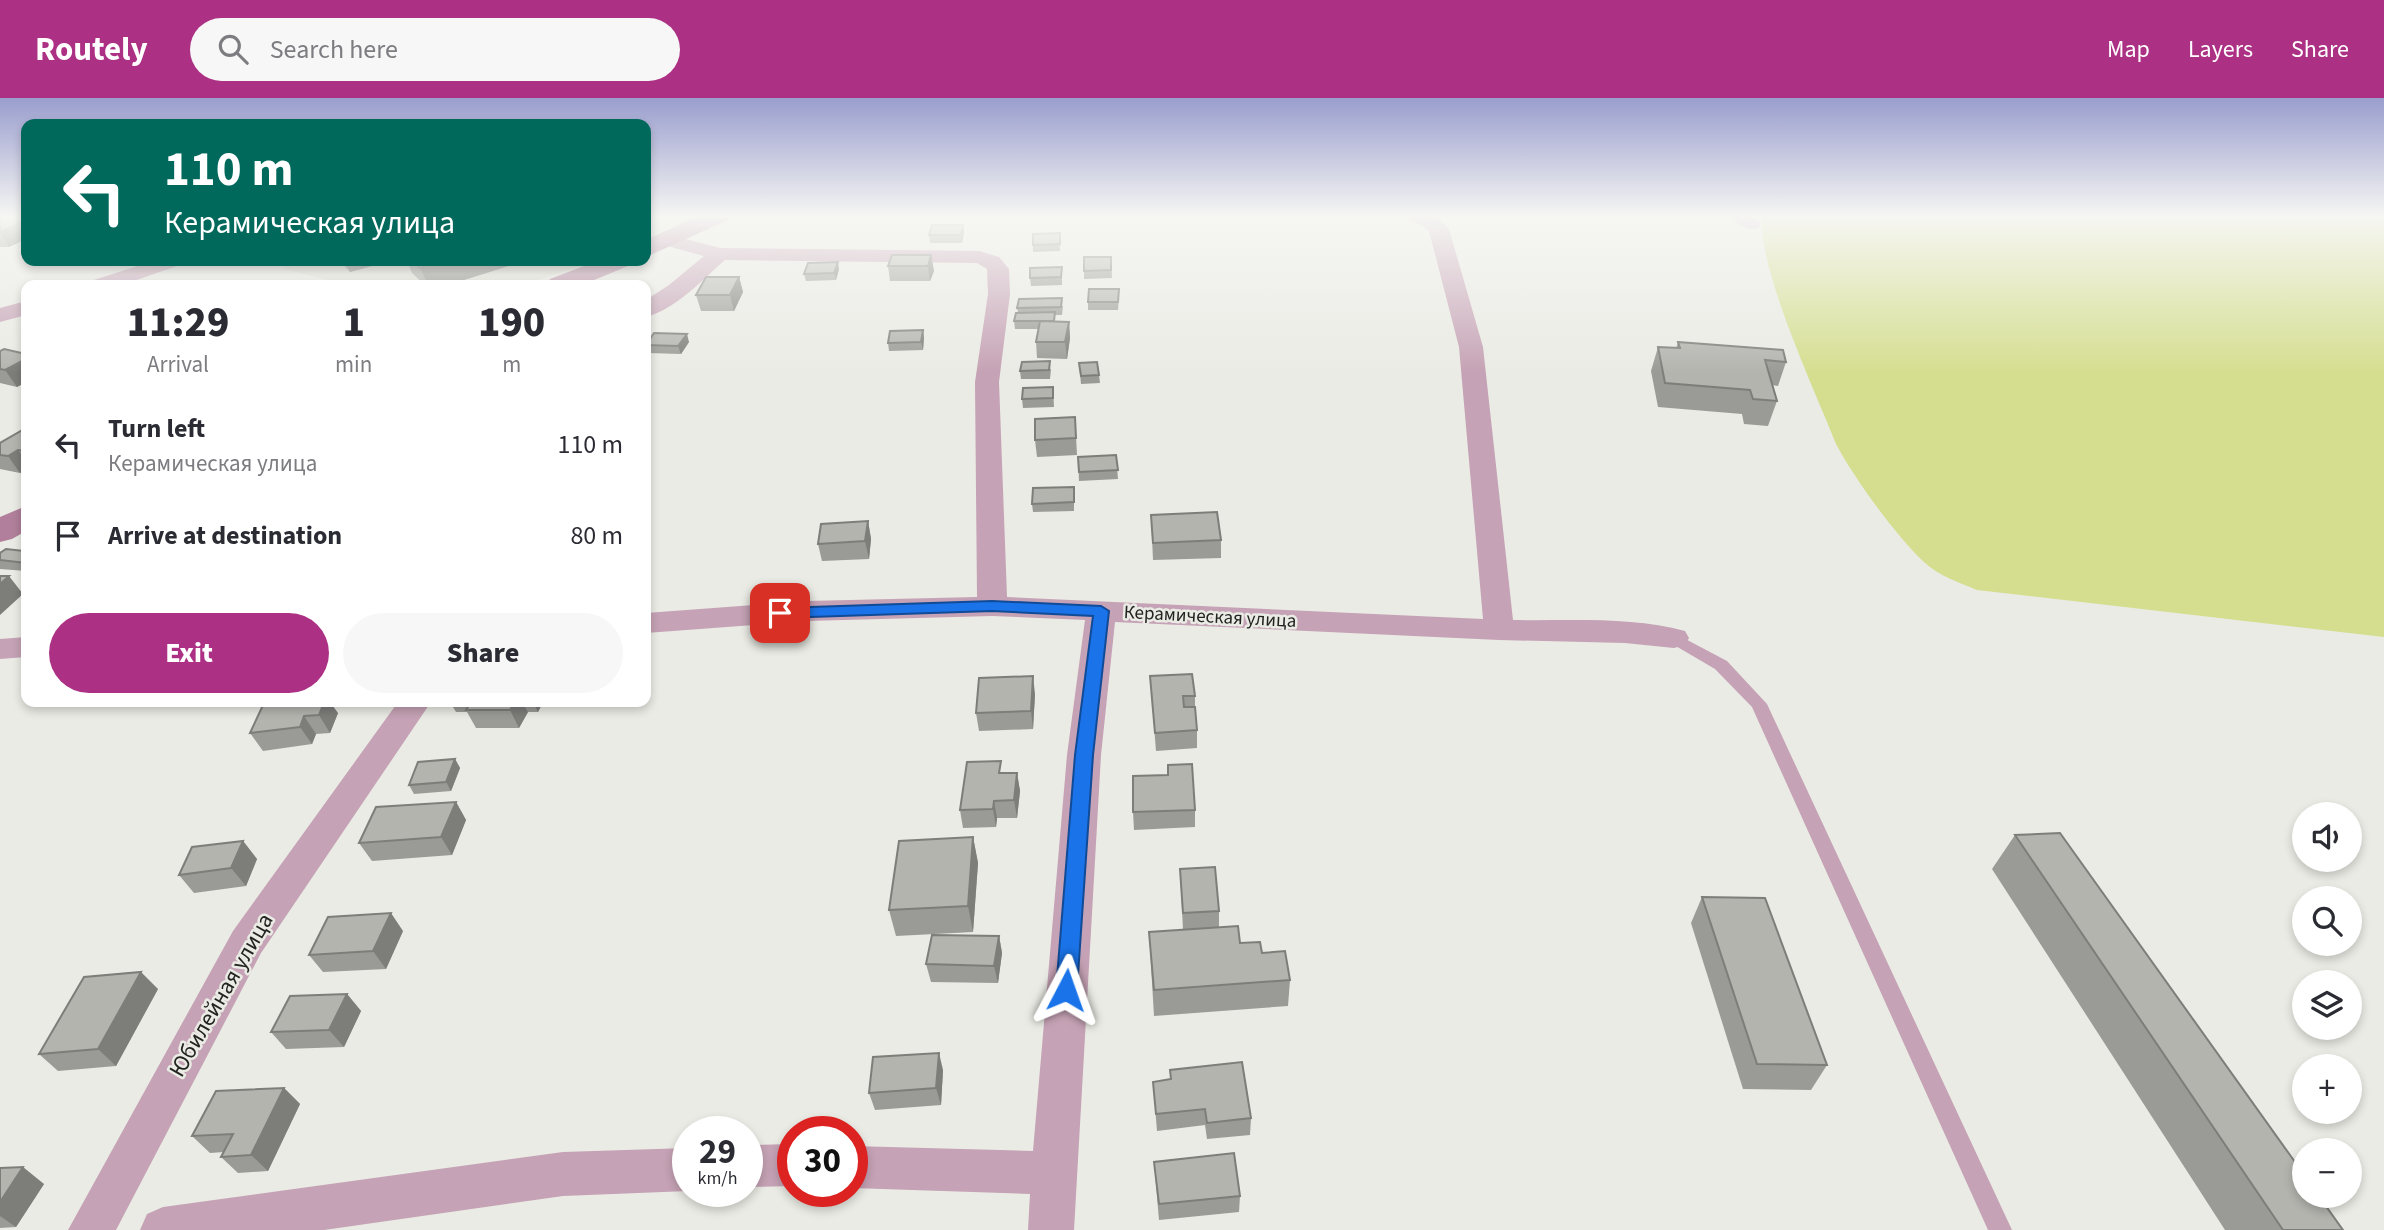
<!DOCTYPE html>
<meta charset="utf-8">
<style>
:root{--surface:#fff;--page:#f7f7f7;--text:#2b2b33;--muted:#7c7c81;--accent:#ac3184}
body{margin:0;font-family:"Source Sans 3",sans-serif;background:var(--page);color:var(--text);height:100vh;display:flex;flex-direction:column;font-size:26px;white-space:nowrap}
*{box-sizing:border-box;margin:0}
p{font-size:23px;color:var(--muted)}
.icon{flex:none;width:38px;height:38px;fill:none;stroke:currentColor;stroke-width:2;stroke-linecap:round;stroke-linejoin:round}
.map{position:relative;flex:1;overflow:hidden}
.drawer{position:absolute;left:21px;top:182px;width:630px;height:427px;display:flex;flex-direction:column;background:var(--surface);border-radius:14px;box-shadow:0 4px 10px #0003}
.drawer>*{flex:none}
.guide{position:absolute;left:21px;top:21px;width:630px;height:147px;border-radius:14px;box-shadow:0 4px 10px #0003;background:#00695c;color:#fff;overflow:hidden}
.buttons{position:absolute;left:2292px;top:704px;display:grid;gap:14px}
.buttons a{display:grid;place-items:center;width:70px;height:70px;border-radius:50%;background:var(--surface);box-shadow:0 4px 10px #0003;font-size:35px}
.speed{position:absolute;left:672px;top:1018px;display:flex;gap:14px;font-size:35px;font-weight:700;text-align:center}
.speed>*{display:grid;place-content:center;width:91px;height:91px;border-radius:50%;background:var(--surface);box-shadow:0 4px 10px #0003;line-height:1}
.speed small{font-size:18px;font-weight:400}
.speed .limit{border:10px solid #d22;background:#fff;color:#111}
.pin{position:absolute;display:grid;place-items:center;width:60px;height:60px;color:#fff;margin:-30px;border-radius:14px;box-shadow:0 4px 10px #0006}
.me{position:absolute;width:77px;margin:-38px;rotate:4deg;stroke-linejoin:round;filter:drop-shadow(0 0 5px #0008)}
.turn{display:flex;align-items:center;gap:24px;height:147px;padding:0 28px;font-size:32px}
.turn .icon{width:91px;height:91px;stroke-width:2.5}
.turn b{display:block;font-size:49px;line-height:60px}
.eta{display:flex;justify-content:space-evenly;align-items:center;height:119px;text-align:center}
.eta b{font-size:42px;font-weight:800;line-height:49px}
.action{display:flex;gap:14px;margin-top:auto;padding:14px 28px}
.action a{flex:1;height:80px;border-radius:42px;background:var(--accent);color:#fff;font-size:28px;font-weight:800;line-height:80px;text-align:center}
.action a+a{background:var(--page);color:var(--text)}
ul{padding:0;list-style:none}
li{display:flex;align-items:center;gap:21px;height:91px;padding:0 28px}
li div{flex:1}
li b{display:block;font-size:26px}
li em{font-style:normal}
header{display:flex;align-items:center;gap:42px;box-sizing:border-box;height:98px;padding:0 35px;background:var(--accent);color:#fff}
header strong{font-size:33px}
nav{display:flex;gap:38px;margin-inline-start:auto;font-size:24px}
.search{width:490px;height:63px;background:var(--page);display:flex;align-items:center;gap:18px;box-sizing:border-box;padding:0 24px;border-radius:38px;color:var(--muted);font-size:26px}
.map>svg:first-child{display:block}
.built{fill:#dee1d3}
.green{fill:#d5de8f}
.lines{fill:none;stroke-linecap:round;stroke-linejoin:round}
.service{fill:#c5a2b5;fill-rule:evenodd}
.minor{fill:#c5a2b5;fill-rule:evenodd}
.secondary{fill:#b17f9b;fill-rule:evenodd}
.wall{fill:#9a9b96}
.shaded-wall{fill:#7d7e7a}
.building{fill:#b3b4ae;stroke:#7d7e7a;stroke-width:2}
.route{fill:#1a73e8;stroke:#114b97;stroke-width:2}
.labels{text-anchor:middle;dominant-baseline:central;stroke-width:5;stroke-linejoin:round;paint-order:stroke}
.street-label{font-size:19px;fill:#232321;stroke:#eaebe4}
.near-street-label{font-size:23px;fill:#232321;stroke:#eaebe4}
</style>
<header>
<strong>Routely</strong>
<div class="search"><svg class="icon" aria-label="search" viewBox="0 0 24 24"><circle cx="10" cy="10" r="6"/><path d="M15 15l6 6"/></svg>Search here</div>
<nav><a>Map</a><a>Layers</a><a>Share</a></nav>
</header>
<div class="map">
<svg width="2384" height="1132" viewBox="0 0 2384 1132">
<rect width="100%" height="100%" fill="#eaebe4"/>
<g class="built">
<path d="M646 117H698L646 145Z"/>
<path d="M282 163H596L523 187H347L285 171Z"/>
</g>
<path class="green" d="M1762 117H2384V539L1977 492C1958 484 1939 478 1924 464 1896 438 1854 380 1836 346 1815 292 1757 170 1762 117Z"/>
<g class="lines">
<path class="service" d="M1674 535 1727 563 1767 606 2012 1132H1988L1752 609 1715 571 1669 544 1666 540Z"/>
<g class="minor">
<path d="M1403 117 1437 118 1449 131 1483 249 1513 522C1569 523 1631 518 1685 533L1689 540 1685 547 1674 550 1625 545 1499 542 1115 524 1101 657 1074 1132H1028L1030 1096 852 1090V1048L1033 1053 1067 657 1085 522 992 518 807 523 646 535V515L807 503 977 499 975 284 988 196 987 171 977 165 725 162C702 182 676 211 646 219V202L669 187 704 158 660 146 657 142 660 138 667 136 720 150 979 153 999 159 1009 171 1010 196 999 284 1007 499 1483 521 1459 249 1429 133C1422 125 1409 125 1403 117Z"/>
<path d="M1730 117H1752L1761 126 1758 130C1746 133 1737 127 1730 117Z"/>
<path d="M153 163H184L180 167 122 187H91L94 182Z"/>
<path d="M26 203V217L0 224V210Z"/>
<path d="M26 539V559L0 561V541Z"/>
<path d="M398 604H431L261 855 116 1132H68L233 833Z"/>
<path d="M793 1046V1088L747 1089V1047Z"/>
<path d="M688 1050V1093L563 1098 324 1132H140L147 1116 163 1109 563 1054Z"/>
</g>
<g class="secondary">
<path d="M700 117H731L728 122 646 159V142Z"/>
<path d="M597 163H632L628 168 582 187H546L550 181Z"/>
<path d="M26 408V433L12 441 0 444V419Z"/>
</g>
</g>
<g class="wall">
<path d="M0 117H26V141L9 149H0Z"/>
<path d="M963 127 964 134 962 145H930L929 137Z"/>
<path d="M1060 135V153L1033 154V147Z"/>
<path d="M931 157 934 173 930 183H890L888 168Z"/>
<path d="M1084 159H1111L1112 180 1084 181Z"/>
<path d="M340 163H390L350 174Z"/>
<path d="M407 163H514L515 166 448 187H425L412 175Z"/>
<path d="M839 171 836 182 806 183 804 176Z"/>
<path d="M1062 177V187L1031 188 1030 180Z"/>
<path d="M739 179 743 194 734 213H701L696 197Z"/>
<path d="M1119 199 1118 212H1088V204Z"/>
<path d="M1063 208 1062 217H1055V223L1069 224 1070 240 1067 261 1037 260 1036 244 1039 231H1015L1014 223 1018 215 1017 210Z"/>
<path d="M923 232 924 240 923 252 889 253 888 245Z"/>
<path d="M689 244 681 256 648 255 646 247Z"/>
<path d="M1678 244 1786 264 1778 288 1772 287 1777 303 1768 328 1744 326 1742 316 1658 309 1651 273 1658 249 1676 250Z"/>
<path d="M0 253 26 256V284L17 289 0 285Z"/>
<path d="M1079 265 1099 277 1100 285 1081 286Z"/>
<path d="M1051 271 1050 281H1021L1020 273Z"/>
<path d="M1053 289 1054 309 1023 310 1022 301Z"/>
<path d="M1075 319 1077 357 1037 359 1035 342Z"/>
<path d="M26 330V372L20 375 0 371V345Z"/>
<path d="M1116 357 1118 381 1079 383 1078 359Z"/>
<path d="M1074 389V413L1033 414 1032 406Z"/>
<path d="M1151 417 1221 442V460L1153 462Z"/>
<path d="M868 423 871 441 869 461 822 463 818 446Z"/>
<path d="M26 451V473L0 471V455L24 453Z"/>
<path d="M1150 578 1195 598V610L1197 632V650L1156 653Z"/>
<path d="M1035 596 1033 631 979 633 976 615Z"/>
<path d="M275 604 338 615 330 635 316 636 312 646 263 653 250 635Z"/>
<path d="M450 604H543L538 614H528L519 630H476L467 614H456Z"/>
<path d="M455 661 460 670 451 693 414 696 409 687Z"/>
<path d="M1002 675H1017L1020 693 1017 720H997L996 729 963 730 960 712Z"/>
<path d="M1168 677 1195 712V729L1134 732 1133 714Z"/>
<path d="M456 704 466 722 452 757 372 763 359 745Z"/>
<path d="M2015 737 2343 1132H2225L1992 771Z"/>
<path d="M973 739 978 765 973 834 896 838 889 812Z"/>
<path d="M243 743 257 761 246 788 194 795 179 777Z"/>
<path d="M1180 771 1219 813V829L1240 845 1262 855 1290 882 1288 908 1154 918 1149 834 1183 832Z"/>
<path d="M1702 799 1827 967 1811 992 1743 991 1691 825Z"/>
<path d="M403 833 386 871 323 874 309 857Z"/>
<path d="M999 838 1002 855 998 885 931 884 926 866Z"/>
<path d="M158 891 116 968 58 973 39 956Z"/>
<path d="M347 896 361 913 344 949 286 951 271 934Z"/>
<path d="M943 972 941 1007 875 1012 869 995Z"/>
<path d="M1170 972 1251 1020 1250 1037 1207 1041 1205 1027 1157 1033 1153 984 1170 982Z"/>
<path d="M284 990 300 1006 268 1073 238 1075 221 1059 224 1054 210 1055 192 1038Z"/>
<path d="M1154 1064 1240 1098 1239 1114 1159 1122Z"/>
<path d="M0 1070 44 1086 16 1129 0 1130Z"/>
</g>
<g class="shaded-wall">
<path d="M26 122V141L9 149 0 134Z"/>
<path d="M963 127 964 134 962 145 961 137Z"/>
<path d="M931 157 934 173 930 183 928 168Z"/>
<path d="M345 163H390L350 174Z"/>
<path d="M443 163H514L515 166 448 187H428L420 170Z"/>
<path d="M838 164 839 171 836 182 834 175Z"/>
<path d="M739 179 743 194 734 213 730 197Z"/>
<path d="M1069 224 1070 240 1067 261 1065 244Z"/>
<path d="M923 232 924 240 923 252 921 244Z"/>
<path d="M687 236 689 244 681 256 678 248Z"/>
<path d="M26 261V284L17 289 5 272Z"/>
<path d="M18 352 26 363V372L20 375 8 358Z"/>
<path d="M868 423 871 441 869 461 865 443Z"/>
<path d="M9 478 23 496 0 517V486Z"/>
<path d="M1033 578 1035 596 1033 631 1031 613Z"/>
<path d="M324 604H330L338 615 330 635 319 617Z"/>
<path d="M515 604H522L528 614 519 630 510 612Z"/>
<path d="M533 604H543L538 614Z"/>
<path d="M304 618 316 636 312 646 300 629Z"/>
<path d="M455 661 460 670 451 693 446 684Z"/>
<path d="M1017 675 1020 693 1017 720 1014 702Z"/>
<path d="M994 703 997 720 996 729 993 711Z"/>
<path d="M456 704 466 722 452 757 441 739Z"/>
<path d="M973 739 978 765 973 834 968 808Z"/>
<path d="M243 743 257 761 246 788 231 770Z"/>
<path d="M391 815 403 833 386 871 373 853Z"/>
<path d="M999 838 1002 855 998 885 994 868Z"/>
<path d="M141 874 158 891 116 968 98 951Z"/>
<path d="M347 896 361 913 344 949 329 932Z"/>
<path d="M939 955 943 972 941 1007 936 990Z"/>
<path d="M284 990 300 1006 268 1073 251 1057Z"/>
<path d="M23 1069 44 1086 16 1129 0 1118V1104Z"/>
</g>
<g class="building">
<path d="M0 117H26V122L0 134Z"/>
<path d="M932 127H963L961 137H929Z"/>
<path d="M1060 135V146L1033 147V136Z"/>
<path d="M892 157H931L928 168H888Z"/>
<path d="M1084 159H1111V172L1084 173Z"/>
<path d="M413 163H443L420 170Z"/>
<path d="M838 164 834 175 804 176 808 165Z"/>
<path d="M1062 169 1061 179 1030 180V170Z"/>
<path d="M706 179H739L730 197H696Z"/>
<path d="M1089 191H1119L1118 204H1088Z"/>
<path d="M1062 200 1061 209 1017 210 1019 201Z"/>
<path d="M1055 214 1054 223H1014L1016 215Z"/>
<path d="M1040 223 1069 224 1065 244H1036Z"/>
<path d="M923 232 921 244 888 245 890 233Z"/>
<path d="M654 235 687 236 678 248 646 247Z"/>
<path d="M1678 244 1783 252 1786 264 1765 262 1777 303 1753 301 1750 292 1665 285 1658 249 1680 250Z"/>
<path d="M4 251 26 256V261L5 272 0 271V253Z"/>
<path d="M1050 263 1049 272 1020 273 1022 264Z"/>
<path d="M1097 264 1099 277 1081 278 1079 265Z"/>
<path d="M1053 289V300L1022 301 1023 290Z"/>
<path d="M1075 319 1076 340 1035 342V321Z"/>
<path d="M26 330V353L18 352 8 358 0 357V345Z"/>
<path d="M1116 357 1118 372 1079 374 1078 359Z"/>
<path d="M1074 389V404L1032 406 1033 390Z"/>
<path d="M1217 414 1221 442 1153 445 1151 417Z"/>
<path d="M868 423 865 443 818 446 821 426Z"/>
<path d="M6 451 24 453 26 451V465L0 462V455Z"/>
<path d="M0 478H9L0 486Z"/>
<path d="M1192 576 1195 598H1183L1184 609H1195L1197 632 1155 635 1150 578Z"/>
<path d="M1033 578 1031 613 976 615 979 580Z"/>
<path d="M275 604H324L319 617 304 618 300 629 250 635 264 605Z"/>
<path d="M471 604H515L510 612H466Z"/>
<path d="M455 661 446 684 409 687 418 664Z"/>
<path d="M1001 663 999 675H1017L1014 702 994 703 993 711 960 712 967 664Z"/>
<path d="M1192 666 1195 712 1133 714V678L1168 677V667Z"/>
<path d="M456 704 441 739 359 745 376 709Z"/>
<path d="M2060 735 2305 1078V1097H2318L2343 1132H2283L2015 737Z"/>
<path d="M973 739 968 808 889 812 899 743Z"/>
<path d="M243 743 231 770 179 777 192 749Z"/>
<path d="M1215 769 1219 813 1183 815 1180 771Z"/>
<path d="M1702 799 1765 800 1827 967 1757 966Z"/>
<path d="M391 815 373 853 309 857 328 819Z"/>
<path d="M1238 828 1240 845 1260 844 1262 855 1285 853 1290 882 1154 892 1149 834Z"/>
<path d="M932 837 999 838 994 868 926 866Z"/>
<path d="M141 874 98 951 39 956 84 879Z"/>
<path d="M347 896 329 932 271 934 290 898Z"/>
<path d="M939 955 936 990 869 995 873 959Z"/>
<path d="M1242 964 1251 1020 1207 1025 1205 1011 1156 1016 1153 984 1171 981 1170 972Z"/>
<path d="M284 990 251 1057 221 1059 233 1036 192 1038 216 993Z"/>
<path d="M1234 1055 1240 1098 1159 1106 1154 1064Z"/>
<path d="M23 1069 0 1104V1070Z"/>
</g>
<linearGradient id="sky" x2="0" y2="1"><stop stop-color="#9a9ece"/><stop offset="0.43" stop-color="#f6f6f3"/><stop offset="1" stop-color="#f6f6f3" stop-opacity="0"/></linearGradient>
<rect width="2384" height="275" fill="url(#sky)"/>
<path class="route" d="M992 503 1101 508 1109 513 1093 657 1077 892 1074 898 1066 901 1059 898 1056 892 1075 657 1093 518 992 513 780 520 773 515 780 510Z"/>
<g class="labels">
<g class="street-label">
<text transform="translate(1210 519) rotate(3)">Керамическая улица</text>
</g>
<g class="near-street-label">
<text transform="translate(221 897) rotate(-60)">Юбилейная улица</text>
</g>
</g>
</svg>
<div class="buttons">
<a><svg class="icon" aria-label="sound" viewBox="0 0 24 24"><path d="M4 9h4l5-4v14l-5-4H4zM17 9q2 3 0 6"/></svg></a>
<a><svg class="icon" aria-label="search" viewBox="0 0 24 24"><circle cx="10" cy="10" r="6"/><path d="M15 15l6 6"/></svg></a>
<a><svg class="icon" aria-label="layers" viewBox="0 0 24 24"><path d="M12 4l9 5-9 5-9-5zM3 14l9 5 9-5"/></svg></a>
<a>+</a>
<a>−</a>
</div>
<div class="speed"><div>29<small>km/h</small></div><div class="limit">30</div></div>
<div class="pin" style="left:780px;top:515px;background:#d93025"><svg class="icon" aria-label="arrive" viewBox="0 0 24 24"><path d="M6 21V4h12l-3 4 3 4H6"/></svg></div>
<svg class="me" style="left:1066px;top:892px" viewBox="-20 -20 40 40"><path d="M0-17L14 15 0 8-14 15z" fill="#1a73e8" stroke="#fff" stroke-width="4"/></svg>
<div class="guide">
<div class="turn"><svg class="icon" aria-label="left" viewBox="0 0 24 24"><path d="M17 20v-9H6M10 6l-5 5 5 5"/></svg><div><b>110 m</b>Керамическая улица</div></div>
</div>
<section class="drawer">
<div class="eta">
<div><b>11:29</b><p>Arrival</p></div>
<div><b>1</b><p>min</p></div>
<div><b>190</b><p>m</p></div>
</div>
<ul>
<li><svg class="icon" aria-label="left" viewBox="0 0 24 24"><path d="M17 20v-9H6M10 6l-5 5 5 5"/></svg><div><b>Turn left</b><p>Керамическая улица</p></div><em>110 m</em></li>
<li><svg class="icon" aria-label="arrive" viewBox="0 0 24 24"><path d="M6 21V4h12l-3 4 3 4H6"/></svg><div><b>Arrive at destination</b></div><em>80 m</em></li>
</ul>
<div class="action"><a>Exit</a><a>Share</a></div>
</section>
</div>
